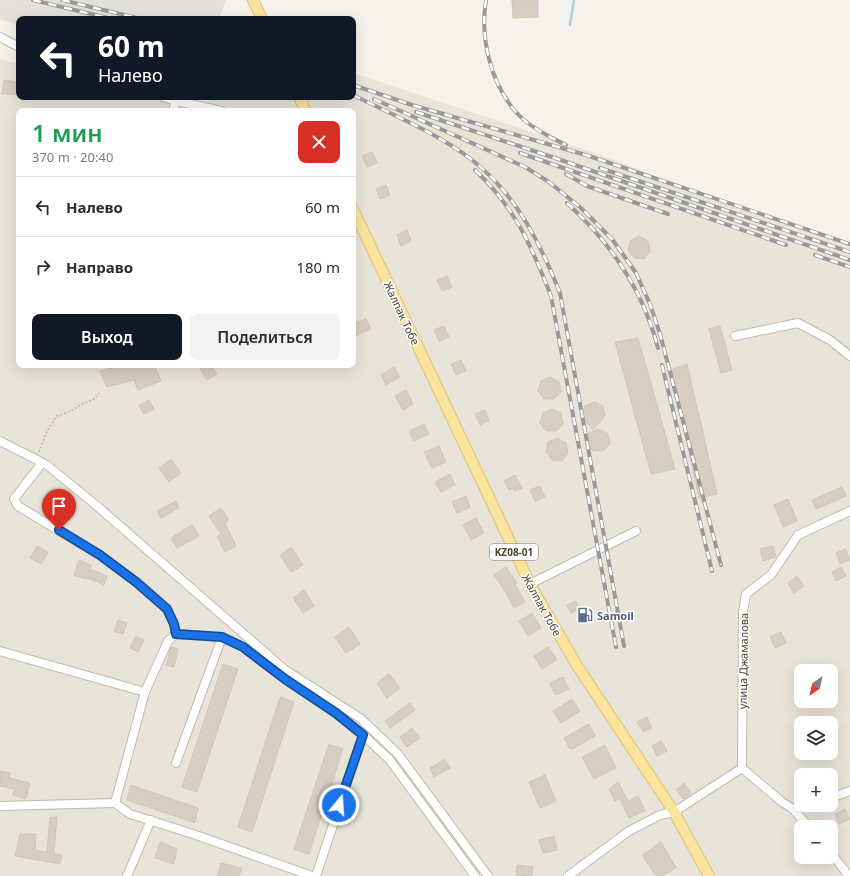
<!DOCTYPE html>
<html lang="ru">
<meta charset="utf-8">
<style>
:root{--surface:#fff;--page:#f2f2f3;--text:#2b2b33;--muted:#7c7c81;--line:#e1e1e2;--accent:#111827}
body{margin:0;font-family:"Noto Sans",sans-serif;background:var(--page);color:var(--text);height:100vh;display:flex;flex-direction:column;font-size:15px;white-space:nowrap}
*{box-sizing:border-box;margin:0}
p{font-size:13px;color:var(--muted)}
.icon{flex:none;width:22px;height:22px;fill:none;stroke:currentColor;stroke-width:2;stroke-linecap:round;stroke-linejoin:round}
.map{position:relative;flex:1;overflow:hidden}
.sheet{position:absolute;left:16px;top:108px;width:340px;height:260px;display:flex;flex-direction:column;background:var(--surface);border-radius:8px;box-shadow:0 4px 16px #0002}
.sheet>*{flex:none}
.banner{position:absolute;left:16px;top:16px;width:340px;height:84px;border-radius:8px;box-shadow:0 4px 16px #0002;background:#111827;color:#fff;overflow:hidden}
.needle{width:26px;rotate:213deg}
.controls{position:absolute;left:794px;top:664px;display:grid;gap:8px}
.controls a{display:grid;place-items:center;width:44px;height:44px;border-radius:8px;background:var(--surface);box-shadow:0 4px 16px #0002;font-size:20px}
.pin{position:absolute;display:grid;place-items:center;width:34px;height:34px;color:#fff;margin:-41px -17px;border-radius:50% 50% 50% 0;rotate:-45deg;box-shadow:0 0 4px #0007}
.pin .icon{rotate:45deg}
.me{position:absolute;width:44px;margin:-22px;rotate:18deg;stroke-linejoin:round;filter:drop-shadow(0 0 3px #0008)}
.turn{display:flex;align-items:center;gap:14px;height:84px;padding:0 16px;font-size:18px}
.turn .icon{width:52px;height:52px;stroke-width:2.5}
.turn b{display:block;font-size:28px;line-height:34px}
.round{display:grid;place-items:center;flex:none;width:42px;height:42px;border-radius:8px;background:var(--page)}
.head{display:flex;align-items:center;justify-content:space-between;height:68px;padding:0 16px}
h1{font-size:24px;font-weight:600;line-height:30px;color:#1e9e55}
.button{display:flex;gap:8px;margin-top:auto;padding:8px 16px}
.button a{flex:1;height:46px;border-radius:8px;background:var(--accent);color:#fff;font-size:16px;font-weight:600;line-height:46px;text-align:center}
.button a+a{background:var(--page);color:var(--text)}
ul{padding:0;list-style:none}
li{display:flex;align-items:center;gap:12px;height:60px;padding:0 16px;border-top:1px solid var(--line)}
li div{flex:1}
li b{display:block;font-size:15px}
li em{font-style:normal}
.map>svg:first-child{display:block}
.residential{fill:#e8e4d9;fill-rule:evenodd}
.industrial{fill:#e4e1dc}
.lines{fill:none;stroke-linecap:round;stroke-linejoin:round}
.stream{stroke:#aad0ee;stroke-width:2.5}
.building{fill:#d6cec0;stroke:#d1c6b4}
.minor-casing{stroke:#c0baad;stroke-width:10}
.major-casing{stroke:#e0c26e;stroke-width:12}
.path{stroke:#c1b79f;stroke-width:1.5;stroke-dasharray:2 2;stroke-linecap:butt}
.minor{stroke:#fff;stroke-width:8}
.major{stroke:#fae49e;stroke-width:10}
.rail-casing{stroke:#999;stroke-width:4}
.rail{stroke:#fff;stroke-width:2.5;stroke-dasharray:8;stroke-linecap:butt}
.route-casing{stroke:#114b97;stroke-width:10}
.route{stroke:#1a73e8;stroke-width:7}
.labels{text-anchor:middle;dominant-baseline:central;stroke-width:3;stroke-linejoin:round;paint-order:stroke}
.shield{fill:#fff;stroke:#807b74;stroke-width:1}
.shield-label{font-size:10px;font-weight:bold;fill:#494339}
.street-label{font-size:11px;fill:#494339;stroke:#fff}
.service-label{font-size:11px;font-weight:bold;fill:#4e5e75;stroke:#fff;text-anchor:start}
</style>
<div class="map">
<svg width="850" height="876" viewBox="0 0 850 876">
<rect width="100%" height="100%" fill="#f5f2eb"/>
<path class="residential" d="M0 59 19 64V97H146L198 111 214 97H353V73L604 156 731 206 850 244V876H0ZM19 111H353V365H19ZM801 671H831V701H801ZM801 723H831V753H801ZM801 775H831V805H801ZM801 827H831V857H801Z"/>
<path class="industrial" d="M0 0H226L219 19H19V26L0 19Z"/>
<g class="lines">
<path class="stream" d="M570 25 574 0"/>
</g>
<g class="building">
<path d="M512 0H538V17L513 18Z"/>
<path d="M4 80 19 82V95L2 94Z"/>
<path d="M372 152 377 163 367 167 362 156Z"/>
<path d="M386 185 390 195 380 199 376 189Z"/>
<path d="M407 230 411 241 401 246 397 235Z"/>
<path d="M639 236 648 241 650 251 644 259 634 258 628 250 630 241Z"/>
<path d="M447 276 452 287 442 291 437 280Z"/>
<path d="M366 319 371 329 353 337V324Z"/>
<path d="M444 326 449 337 439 341 434 330Z"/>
<path d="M720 326 732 370 721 373 709 329Z"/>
<path d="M638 338 675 469 651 474 615 342Z"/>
<path d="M461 360 466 371 456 375 451 364Z"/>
<path d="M687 364 717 494 699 498 671 370Z"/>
<path d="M122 365H154L161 381 138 390 134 380 107 387 100 371Z"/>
<path d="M207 365H211L217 374 207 380 200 369Z"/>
<path d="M394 367 400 377 386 385 381 375Z"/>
<path d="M550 377 559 382 561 392 554 399H544L538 391 541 381Z"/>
<path d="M406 390 413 404 403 410 395 396Z"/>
<path d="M149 400 154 409 144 414 139 405Z"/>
<path d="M594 402 603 406 605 416 593 430 582 416 585 406Z"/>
<path d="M552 409 561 413 563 423 557 431H546L540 423 543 413Z"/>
<path d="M485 410 489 421 480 425 475 414Z"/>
<path d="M424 424 429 434 414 441 409 431Z"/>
<path d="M598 429 608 434 610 444 603 451H593L587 443 589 433Z"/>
<path d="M557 438 566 443 568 453 562 461 552 460 546 452 548 442Z"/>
<path d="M439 446 446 462 432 468 424 452Z"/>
<path d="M171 459 181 473 169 482 159 468Z"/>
<path d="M450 474 455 485 441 492 435 482Z"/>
<path d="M515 475 522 488 514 491 513 488 509 490 504 481Z"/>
<path d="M540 486 545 497 535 501 530 490Z"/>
<path d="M842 487 846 496 816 509 812 500Z"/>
<path d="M466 496 470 507 457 513 452 502Z"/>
<path d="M788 499 797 521 783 527 774 505Z"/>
<path d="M176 501 179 508 161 518 157 511Z"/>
<path d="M221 508 229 520 225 523 236 546 225 552 217 536 221 534 209 516Z"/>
<path d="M476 518 484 533 471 540 463 525Z"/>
<path d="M192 525 199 536 177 548 171 538Z"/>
<path d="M37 546 48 552 41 564 30 558Z"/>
<path d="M773 546 776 557 763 561 760 549Z"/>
<path d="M291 547 303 565 291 572 280 555Z"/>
<path d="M846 549 850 560 840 564 836 553Z"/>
<path d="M79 560 91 565 90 569 107 576 104 585 87 578 86 579 74 575Z"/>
<path d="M506 567 517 583 515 584 525 602 514 608 505 591 494 575Z"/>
<path d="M841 567 846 576 836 581 832 572Z"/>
<path d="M797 576 804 586 794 593 788 583Z"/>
<path d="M304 590 314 606 303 613 293 598Z"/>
<path d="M576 601 579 609 571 613 567 605Z"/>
<path d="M532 613 541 628 528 636 519 621Z"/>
<path d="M118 620 127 623 123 634 114 631Z"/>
<path d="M349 627 360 644 346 653 335 637Z"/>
<path d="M781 632 786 643 775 648 770 637Z"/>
<path d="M136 636 144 640 138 652 130 648Z"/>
<path d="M171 647 178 649 174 667 166 665Z"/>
<path d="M548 647 557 660 542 669 534 656Z"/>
<path d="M223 664 238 669 197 792 182 787Z"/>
<path d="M389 674 400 688 387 698 377 683Z"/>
<path d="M563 677 569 689 555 695 550 683Z"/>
<path d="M280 697 294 702 252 832 238 827Z"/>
<path d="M572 699 580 711 561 723 553 711Z"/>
<path d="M410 703 415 710 390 728 385 721Z"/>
<path d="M647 717 652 728 643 732 637 722Z"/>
<path d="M589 724 595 736 572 749H570L564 738Z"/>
<path d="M412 728 420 738 407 747 400 737Z"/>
<path d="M661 741 667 751 657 756 652 746Z"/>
<path d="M329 744 343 749 309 854 294 849Z"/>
<path d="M605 745 616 768 594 779 582 757Z"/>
<path d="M445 759 450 768 434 777 430 768Z"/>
<path d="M0 771 10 773 9 778 30 783 26 799 13 795 14 789 0 786Z"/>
<path d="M545 775 556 801 540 808 529 782Z"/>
<path d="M618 782 628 801 638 796 645 811 629 818 620 799 615 801 609 789Z"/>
<path d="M684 783 691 793 683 799 676 790Z"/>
<path d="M131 785 198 808 195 823 127 800Z"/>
<path d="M845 809 850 819 839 824 835 814Z"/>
<path d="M50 817H57L54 854 62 855 60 864 15 856 20 834H36L35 850 47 852Z"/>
<path d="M554 836 557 850 543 853 539 840Z"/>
<path d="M160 842 177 849 174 864 155 858Z"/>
<path d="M661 842 676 868 662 876H656L642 855Z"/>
<path d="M221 863 242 868 239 876H218Z"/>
<path d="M517 865 533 867 532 876 516 875Z"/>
</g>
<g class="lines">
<defs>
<g id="minor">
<path d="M0 37 19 47"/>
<path d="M163 97 176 101 222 111"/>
<path d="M173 111 176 101"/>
<path d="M735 336 798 323 830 340 850 356"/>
<path d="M0 441 47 465 97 506 284 669 360 718 398 754 488 876"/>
<path d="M42 463 14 499 18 506 99 555 137 582 167 609 174 624 176 634"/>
<path d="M530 584 636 531"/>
<path d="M0 651 145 692"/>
<path d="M176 763 222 637"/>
<path d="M742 768 743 612 746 594 771 575 798 535 850 511"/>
<path d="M831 798 850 791"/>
<path d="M0 806 115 803"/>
<path d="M793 809 807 805"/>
<path d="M831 853 849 876"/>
<path d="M127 876 151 820"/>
<path d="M312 876 193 834 130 814 115 803 145 692 168 641 176 634 222 637 243 647 285 679 335 713 363 735 389 759 475 876"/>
<path d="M316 876 363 735"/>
<path d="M568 876 629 831 660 815 674 812 742 768 782 802 793 809 809 827"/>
</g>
<g id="major">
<path d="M253 0 262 19"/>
<path d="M299 97 306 111"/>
<path d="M353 209 530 584 576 664 674 812 709 876"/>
</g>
</defs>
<use href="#minor" class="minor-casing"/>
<use href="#major" class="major-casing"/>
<path class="path" d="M39 452 47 431 57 416 71 411 80 405 94 399 99 393"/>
<use href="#minor" class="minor"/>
<use href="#major" class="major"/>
<defs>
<g id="rail">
<path d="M33 0 112 19"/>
<path d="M62 0 141 19"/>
<path d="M486 0C480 38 490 81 515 111 529 127 548 136 566 145"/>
<path d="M353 85 412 105 586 155 850 244"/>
<path d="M353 95C393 115 437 133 472 160 516 194 540 243 560 293L624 646"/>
<path d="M374 99 525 167 549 182 581 208 612 239 636 273 650 304 660 334 721 565"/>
<path d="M416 112 555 158 850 260"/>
<path d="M520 153 786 245"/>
<path d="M600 168 850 252"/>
<path d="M475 170C516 209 531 245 551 296L616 647"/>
<path d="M566 174 587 186 668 214"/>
<path d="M567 203C611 243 643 290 658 348"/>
<path d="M815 255 850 267"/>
<path d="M662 365 712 571"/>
</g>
</defs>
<use href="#rail" class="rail-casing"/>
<use href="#rail" class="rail"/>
</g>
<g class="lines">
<defs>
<path id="route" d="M59 530 100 555 136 582 167 609 174 624 176 634 222 637 243 647 285 679 336 713 363 735 339 805"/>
</defs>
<use href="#route" class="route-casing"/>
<use href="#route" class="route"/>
</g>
<defs>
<symbol id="fuel-bare" viewBox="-9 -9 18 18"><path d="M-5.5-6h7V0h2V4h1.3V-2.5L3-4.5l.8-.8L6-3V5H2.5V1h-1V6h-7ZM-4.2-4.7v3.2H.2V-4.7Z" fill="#5c6f8a" stroke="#fff" stroke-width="2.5" paint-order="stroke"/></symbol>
</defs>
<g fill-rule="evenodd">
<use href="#fuel-bare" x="574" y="604" width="22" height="22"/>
</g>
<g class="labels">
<rect class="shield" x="490" y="544" width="48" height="16" rx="3"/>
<g class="shield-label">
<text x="514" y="552">KZ08-01</text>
</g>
<g class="street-label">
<text transform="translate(402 313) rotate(65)">Жалпак Тобе</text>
<text transform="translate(542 605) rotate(61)">Жалпак Тобе</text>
<text transform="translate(743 661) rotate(-89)">улица Джамалова</text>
</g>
<g class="service-label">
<text x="597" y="615">Samoil</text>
</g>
</g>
</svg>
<div class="controls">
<a><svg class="needle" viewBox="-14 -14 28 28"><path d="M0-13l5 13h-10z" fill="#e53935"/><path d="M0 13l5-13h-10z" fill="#7c7c81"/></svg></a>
<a><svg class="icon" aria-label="layers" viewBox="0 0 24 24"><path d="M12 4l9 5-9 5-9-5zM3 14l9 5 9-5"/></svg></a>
<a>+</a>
<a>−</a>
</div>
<div class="pin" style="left:59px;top:530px;background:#d93025"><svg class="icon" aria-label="arrive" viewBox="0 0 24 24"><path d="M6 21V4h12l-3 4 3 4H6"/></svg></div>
<svg class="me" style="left:339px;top:805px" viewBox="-20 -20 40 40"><circle r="17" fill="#1a73e8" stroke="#fff" stroke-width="3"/><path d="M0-11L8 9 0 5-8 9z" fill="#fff"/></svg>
<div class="banner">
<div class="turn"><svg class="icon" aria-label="left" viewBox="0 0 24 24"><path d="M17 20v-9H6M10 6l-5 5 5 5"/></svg><div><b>60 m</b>Налево</div></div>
</div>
<section class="sheet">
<div class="head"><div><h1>1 мин</h1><p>370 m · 20:40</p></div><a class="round" style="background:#d93025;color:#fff"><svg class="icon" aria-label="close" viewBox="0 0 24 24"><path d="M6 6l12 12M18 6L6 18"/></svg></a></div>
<ul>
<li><svg class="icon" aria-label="left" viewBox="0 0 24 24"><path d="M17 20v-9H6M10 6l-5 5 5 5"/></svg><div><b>Налево</b></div><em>60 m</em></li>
<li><svg class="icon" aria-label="right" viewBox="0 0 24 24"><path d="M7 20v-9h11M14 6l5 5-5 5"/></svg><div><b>Направо</b></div><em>180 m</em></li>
</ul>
<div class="button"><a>Выход</a><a>Поделиться</a></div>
</section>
</div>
